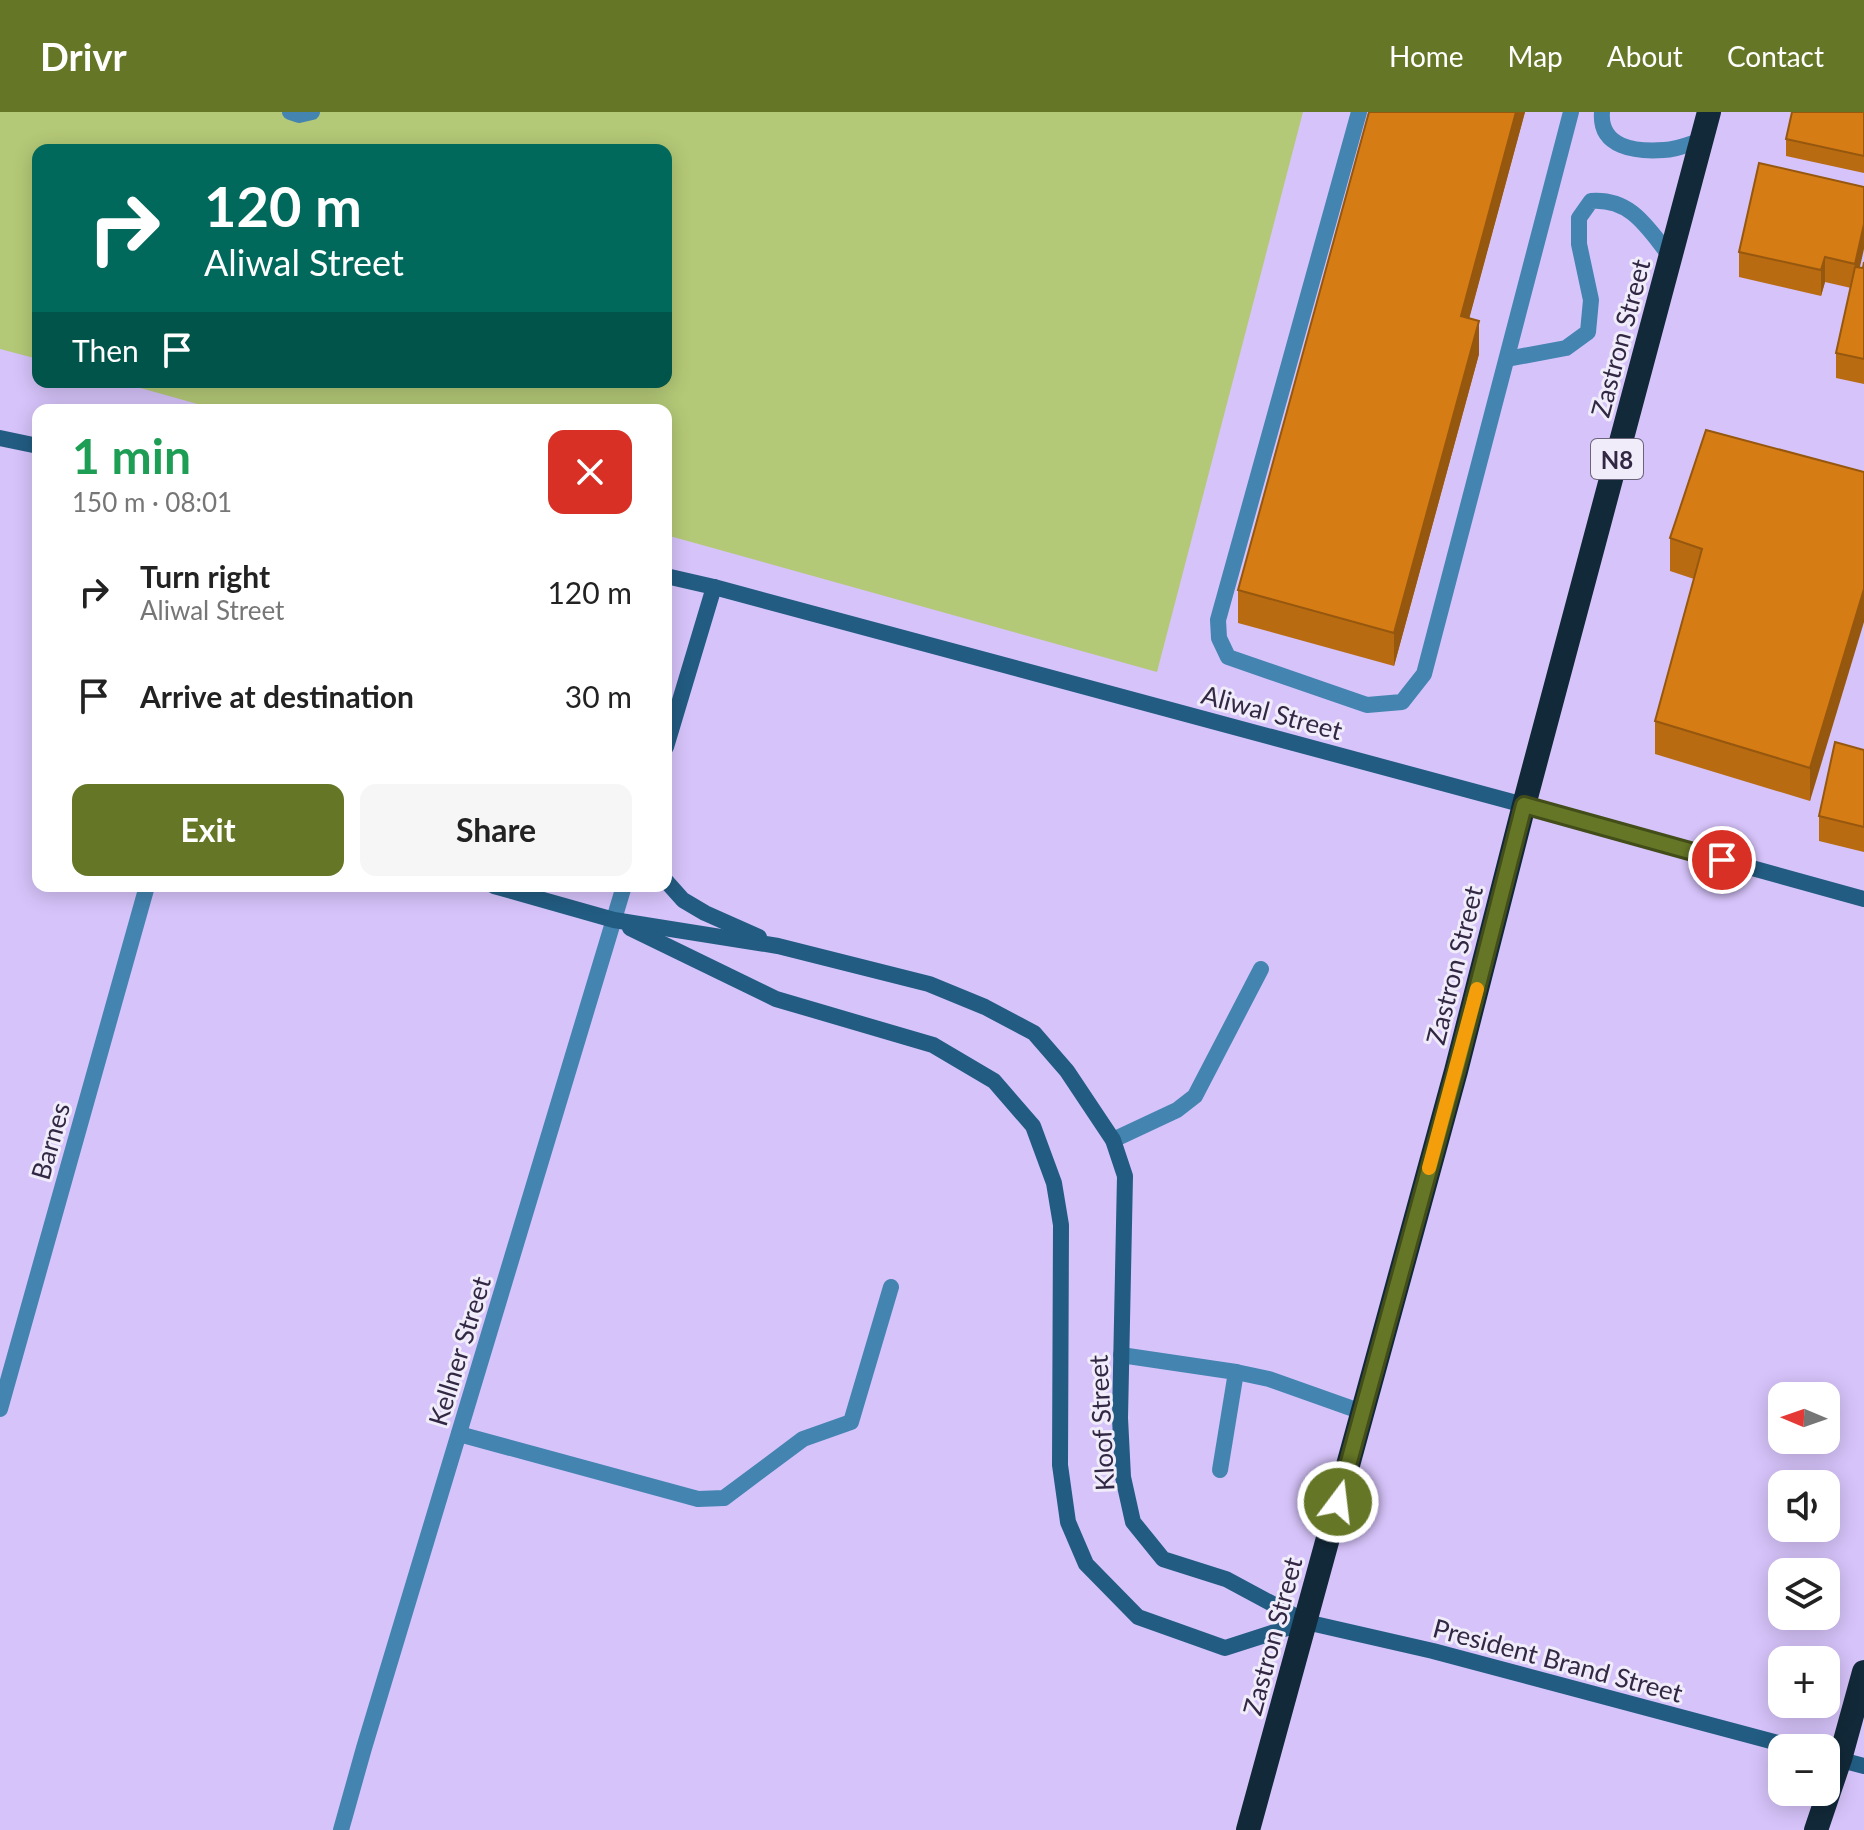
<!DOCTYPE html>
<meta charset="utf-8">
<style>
:root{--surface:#fff;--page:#f6f6f6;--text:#222;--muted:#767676;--accent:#657726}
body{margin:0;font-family:Lato,sans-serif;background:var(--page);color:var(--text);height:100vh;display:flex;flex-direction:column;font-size:30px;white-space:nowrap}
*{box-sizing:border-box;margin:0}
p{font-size:26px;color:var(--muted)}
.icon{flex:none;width:44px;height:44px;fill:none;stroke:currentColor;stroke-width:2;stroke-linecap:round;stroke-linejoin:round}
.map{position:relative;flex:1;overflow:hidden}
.side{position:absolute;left:32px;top:292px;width:640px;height:488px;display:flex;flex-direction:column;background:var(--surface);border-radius:16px;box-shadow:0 4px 20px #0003}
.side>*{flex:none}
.top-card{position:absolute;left:32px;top:32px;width:640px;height:244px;border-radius:16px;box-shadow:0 4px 20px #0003;background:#00695c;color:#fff;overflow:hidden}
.needle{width:52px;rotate:272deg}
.tools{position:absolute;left:1768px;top:1270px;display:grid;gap:16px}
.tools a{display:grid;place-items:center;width:72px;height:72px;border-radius:16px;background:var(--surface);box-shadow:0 4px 20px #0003;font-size:40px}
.pin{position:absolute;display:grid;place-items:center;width:68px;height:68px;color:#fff;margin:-34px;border:4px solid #fff;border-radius:50%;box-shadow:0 2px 8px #0007}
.me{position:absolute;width:88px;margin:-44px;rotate:15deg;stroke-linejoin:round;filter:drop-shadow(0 0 6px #0008)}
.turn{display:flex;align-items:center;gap:28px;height:168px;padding:0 40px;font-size:36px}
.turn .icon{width:104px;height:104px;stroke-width:2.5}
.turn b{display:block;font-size:56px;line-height:68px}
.then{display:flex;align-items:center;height:76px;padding:0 40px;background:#0003;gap:16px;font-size:30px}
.round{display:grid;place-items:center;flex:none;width:84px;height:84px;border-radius:16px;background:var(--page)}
.summary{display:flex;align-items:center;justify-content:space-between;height:136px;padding:0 40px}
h1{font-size:48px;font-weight:700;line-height:60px;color:#1e9e55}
.primary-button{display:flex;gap:16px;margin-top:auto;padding:16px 40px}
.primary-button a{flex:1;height:92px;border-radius:16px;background:var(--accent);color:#fff;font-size:32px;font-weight:700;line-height:92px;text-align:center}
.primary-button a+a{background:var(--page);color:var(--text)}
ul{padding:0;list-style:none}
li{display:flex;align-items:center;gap:24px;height:104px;padding:0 40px}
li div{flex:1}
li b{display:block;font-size:30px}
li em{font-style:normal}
header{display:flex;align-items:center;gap:48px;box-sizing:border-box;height:112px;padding:0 40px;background:var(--accent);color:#fff}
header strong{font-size:38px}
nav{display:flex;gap:44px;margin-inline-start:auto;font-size:28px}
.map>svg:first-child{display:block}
.green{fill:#b4c977}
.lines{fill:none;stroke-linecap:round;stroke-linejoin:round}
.lane{stroke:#4484b0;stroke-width:16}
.street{stroke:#4484b0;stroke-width:16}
.secondary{stroke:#225c82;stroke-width:16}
.highway{stroke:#122939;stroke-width:24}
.wall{fill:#b86b11}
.shaded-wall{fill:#96570e}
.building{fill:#d67c14;stroke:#96570e;stroke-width:2}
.route-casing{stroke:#424d19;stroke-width:20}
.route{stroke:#657726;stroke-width:14}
.slow{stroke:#f59e0b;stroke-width:14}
.labels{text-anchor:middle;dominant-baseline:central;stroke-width:6;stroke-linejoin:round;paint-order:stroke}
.shield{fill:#f0ecfa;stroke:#6b637a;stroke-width:2}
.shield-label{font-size:24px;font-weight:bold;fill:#322843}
.street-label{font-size:26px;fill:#322843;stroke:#f0ecfa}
</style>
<header>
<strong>Drivr</strong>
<nav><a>Home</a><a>Map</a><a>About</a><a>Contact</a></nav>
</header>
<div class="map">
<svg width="1864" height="1718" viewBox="0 0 1864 1718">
<rect width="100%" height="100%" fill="#d6c3fa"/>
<path class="green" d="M0 0H1303L1157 560 666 423V298H219L119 270H666V38H38V247L0 237Z"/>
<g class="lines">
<g class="lane">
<path d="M290 0 299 3 312 0"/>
<path d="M1359 0 1218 508 1219 526 1228 545 1367 593 1402 590 1424 562 1571 0"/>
<path d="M1602 0C1599 36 1636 40 1664 38 1676 38 1690 32 1702 28"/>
<path d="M1507 247 1566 236 1588 220 1591 188 1579 132V106L1591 89C1632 86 1648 117 1671 145"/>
<path d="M1113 1028 1177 998 1195 984 1261 857"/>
<path d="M1121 1243 1236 1260 1269 1267 1362 1300"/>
<path d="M459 1322 698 1387 724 1386 803 1327 851 1310 891 1175"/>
<path d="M1220 1358 1236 1260"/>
</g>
<g class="street">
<path d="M0 1297 147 774"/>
<path d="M341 1718 364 1636 624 774"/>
</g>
<g class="secondary">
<path d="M0 326 38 334"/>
<path d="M666 464 714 475 1524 693 1864 787"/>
<path d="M666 635 714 475"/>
<path d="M666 769 683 788 705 801 759 825"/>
<path d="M494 774 614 808 778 834 929 872 985 895 1034 921 1067 959 1113 1028 1125 1064 1120 1306 1123 1365 1133 1410 1163 1447 1226 1467 1306 1510 1433 1539 1797 1636"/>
<path d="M630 816 776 887 933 933 994 969 1033 1014 1054 1071 1061 1113 1060 1353 1068 1410 1086 1452 1138 1505 1225 1536 1306 1510"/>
<path d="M1826 1644 1864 1654"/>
</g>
<g class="highway">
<path d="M1248 1718 1456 959 1524 693 1709 0"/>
<path d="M1816 1718 1840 1647 1864 1560"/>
</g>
</g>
<g class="wall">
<path d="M1369 0H1525L1469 206 1479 242 1394 554 1238 511V478Z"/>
<path d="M1864 0V61L1786 44V27Z"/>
<path d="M1759 51 1860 156H1863L1864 150V272L1836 266V241L1851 176 1825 170 1821 184 1739 165V140Z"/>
<path d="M1864 360 1810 689 1655 642V609L1694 467 1670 459V426Z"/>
<path d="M1864 638V740L1819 729V704Z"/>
</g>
<g class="shaded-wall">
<path d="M1516 0H1525L1461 237V204Z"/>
<path d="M1864 112V137L1855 177V152Z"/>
<path d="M1825 145V170L1821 184V158Z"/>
<path d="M1479 209V242L1394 554V521Z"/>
<path d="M1864 477V510L1810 689V656Z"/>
</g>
<g class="building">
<path d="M1369 0H1516L1461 204 1479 209 1394 521 1238 478Z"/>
<path d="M1792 0H1864V44L1786 27Z"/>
<path d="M1759 51 1864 75V112L1855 152 1825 145 1821 158 1739 140Z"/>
<path d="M1864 150V247L1836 241 1855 155 1863 156Z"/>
<path d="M1706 318 1864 360V477L1810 656 1655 609 1702 437 1670 426Z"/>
<path d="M1835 630 1864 638V715L1819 704Z"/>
</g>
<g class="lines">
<defs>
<path id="route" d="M1338 1390 1456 959 1524 693 1722 748"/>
</defs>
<use href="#route" class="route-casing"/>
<use href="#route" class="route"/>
<path class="slow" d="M1429 1056 1477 877"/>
</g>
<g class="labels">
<rect class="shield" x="1591" y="327" width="52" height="40" rx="6"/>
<g class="shield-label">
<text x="1617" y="347">N8</text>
</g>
<g class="street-label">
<text transform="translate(1620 226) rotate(-75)">Zastron Street</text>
<text transform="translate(1272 600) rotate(15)">Aliwal Street</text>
<text transform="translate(1454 853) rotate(-76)">Zastron Street</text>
<text transform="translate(50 1029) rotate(-74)">Barnes</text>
<text transform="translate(459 1239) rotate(-73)">Kellner Street</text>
<text transform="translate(1101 1311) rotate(-93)">Kloof Street</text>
<text transform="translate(1272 1524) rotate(-75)">Zastron Street</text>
<text transform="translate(1558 1548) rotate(15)">President Brand Street</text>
</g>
</g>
</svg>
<div class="tools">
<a><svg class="needle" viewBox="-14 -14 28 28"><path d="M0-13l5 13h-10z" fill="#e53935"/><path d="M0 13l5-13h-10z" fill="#767676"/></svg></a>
<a><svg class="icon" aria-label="sound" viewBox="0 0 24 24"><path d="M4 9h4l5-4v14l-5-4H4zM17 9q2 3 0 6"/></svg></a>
<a><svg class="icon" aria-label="layers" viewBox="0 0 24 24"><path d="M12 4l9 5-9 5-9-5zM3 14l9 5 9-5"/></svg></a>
<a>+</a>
<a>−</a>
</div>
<div class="pin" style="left:1722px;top:748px;background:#d93025"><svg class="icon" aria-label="arrive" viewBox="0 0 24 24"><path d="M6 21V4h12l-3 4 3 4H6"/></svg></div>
<svg class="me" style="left:1338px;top:1390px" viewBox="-20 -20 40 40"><circle r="17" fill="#657726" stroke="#fff" stroke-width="3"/><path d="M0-11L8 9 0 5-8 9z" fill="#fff"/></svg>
<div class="top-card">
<div class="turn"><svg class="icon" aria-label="right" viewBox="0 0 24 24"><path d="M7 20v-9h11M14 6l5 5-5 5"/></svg><div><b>120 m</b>Aliwal Street</div></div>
<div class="then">Then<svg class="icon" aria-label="arrive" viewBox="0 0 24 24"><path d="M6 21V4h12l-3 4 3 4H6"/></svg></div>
</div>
<section class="side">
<div class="summary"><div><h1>1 min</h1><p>150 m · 08:01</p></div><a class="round" style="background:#d93025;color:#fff"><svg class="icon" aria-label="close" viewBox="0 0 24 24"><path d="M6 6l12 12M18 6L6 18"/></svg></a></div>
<ul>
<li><svg class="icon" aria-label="right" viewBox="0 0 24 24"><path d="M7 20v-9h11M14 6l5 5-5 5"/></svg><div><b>Turn right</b><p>Aliwal Street</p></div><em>120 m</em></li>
<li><svg class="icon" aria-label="arrive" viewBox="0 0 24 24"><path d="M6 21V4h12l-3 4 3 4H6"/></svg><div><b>Arrive at destination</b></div><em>30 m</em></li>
</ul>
<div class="primary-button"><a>Exit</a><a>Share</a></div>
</section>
</div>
